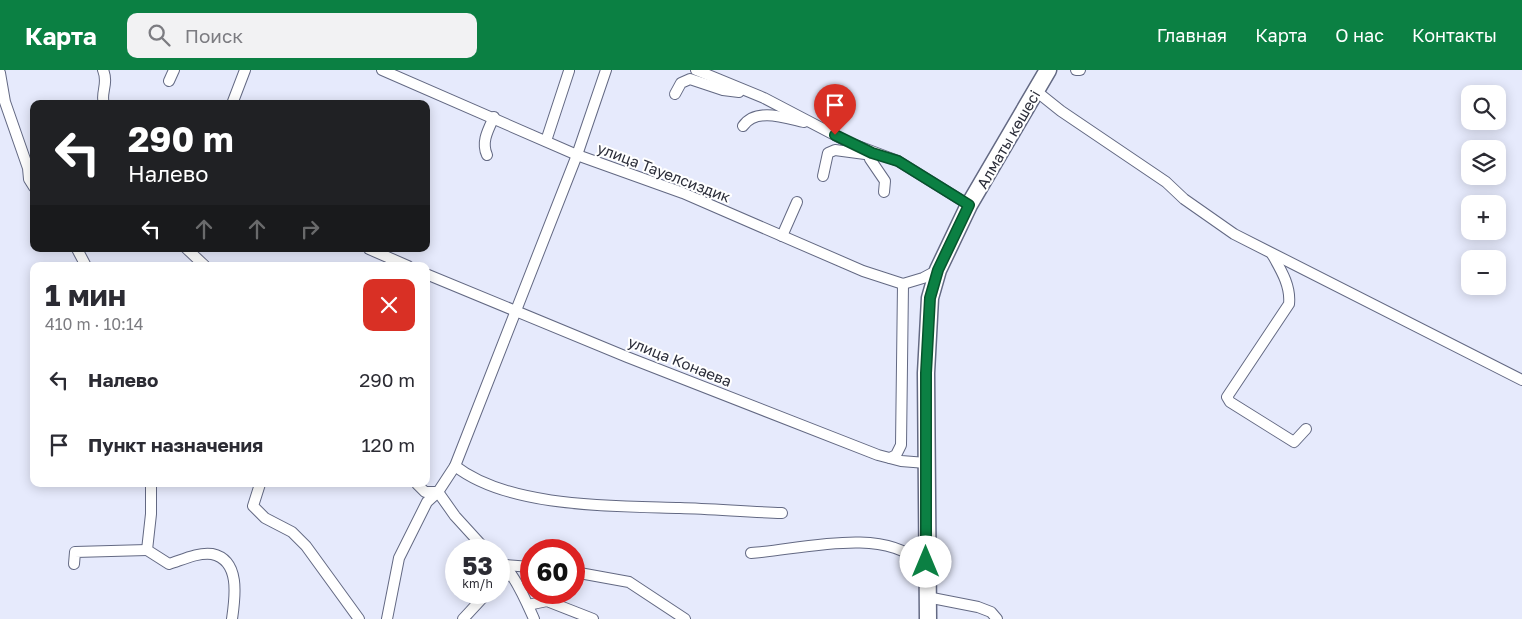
<!DOCTYPE html>
<html lang="ru">
<meta charset="utf-8">
<style>
:root{--surface:#fff;--page:#f2f2f3;--text:#2b2b33;--muted:#7c7c81;--accent:#0b8043}
body{margin:0;font-family:"Golos Text",sans-serif;background:var(--page);color:var(--text);height:100vh;display:flex;flex-direction:column;font-size:19px;white-space:nowrap}
*{box-sizing:border-box;margin:0}
p{font-size:16px;color:var(--muted)}
.icon{flex:none;width:28px;height:28px;fill:none;stroke:currentColor;stroke-width:2;stroke-linecap:round;stroke-linejoin:round}
.map{position:relative;flex:1;overflow:hidden}
.sheet{position:absolute;left:30px;top:192px;width:400px;height:225px;display:flex;flex-direction:column;background:var(--surface);border-radius:10px;box-shadow:0 2px 12px #0003}
.sheet>*{flex:none}
.banner{position:absolute;left:30px;top:30px;width:400px;height:152px;border-radius:10px;box-shadow:0 2px 12px #0003;background:#202124;color:#fff;overflow:hidden}
.fabs{position:absolute;left:1461px;top:15px;display:grid;gap:10px}
.fabs a{display:grid;place-items:center;width:45px;height:45px;border-radius:10px;background:var(--surface);box-shadow:0 2px 12px #0003;font-size:25px}
.speed{position:absolute;left:445px;top:469px;display:flex;gap:10px;font-size:25px;font-weight:700;text-align:center}
.speed>*{display:grid;place-content:center;width:65px;height:65px;border-radius:50%;background:var(--surface);box-shadow:0 2px 12px #0003;line-height:1}
.speed small{font-size:12px;font-weight:400}
.speed .limit{border:8px solid #d22;background:#fff;color:#111}
.pin{position:absolute;display:grid;place-items:center;width:42px;height:42px;color:#fff;margin:-51px -21px;border-radius:50% 50% 50% 0;rotate:-45deg;box-shadow:0 0 5px #0007}
.pin .icon{rotate:45deg}
.me{position:absolute;width:55px;margin:-28px;rotate:0deg;stroke-linejoin:round;filter:drop-shadow(0 0 4px #0008)}
.turn{display:flex;align-items:center;gap:18px;height:105px;padding:0 15px;font-size:22px}
.turn .icon{width:65px;height:65px;stroke-width:2.5}
.turn b{display:block;font-size:35px;line-height:42px}
.lanes{display:flex;align-items:center;height:48px;padding:0 15px;background:#0003;justify-content:center;gap:25px;direction:ltr}
.lanes .off{opacity:.35}
.round{display:grid;place-items:center;flex:none;width:52px;height:52px;border-radius:10px;background:var(--page)}
.headline{display:flex;align-items:center;justify-content:space-between;height:85px;padding:0 15px}
h1{font-size:30px;font-weight:700;line-height:38px}
ul{padding:0;list-style:none}
li{display:flex;align-items:center;gap:15px;height:65px;padding:0 15px}
li div{flex:1}
li b{display:block;font-size:19px}
li em{font-style:normal}
header{display:flex;align-items:center;gap:30px;box-sizing:border-box;height:70px;padding:0 25px;background:var(--accent);color:#fff}
header strong{font-size:24px}
nav{display:flex;gap:28px;margin-inline-start:auto;font-size:18px}
.search{width:350px;height:45px;background:var(--page);display:flex;align-items:center;gap:12px;box-sizing:border-box;padding:0 18px;border-radius:10px;color:var(--muted);font-size:19px}
.map>svg:first-child{display:block}
.lines{fill:none;stroke-linecap:round;stroke-linejoin:round}
.street-casing{stroke:#636983;stroke-width:12}
.primary-casing{stroke:#636983;stroke-width:19}
.street{stroke:#fff;stroke-width:10}
.primary{stroke:#fff;stroke-width:16}
.route-casing{stroke:#07532c;stroke-width:12}
.route{stroke:#0b8043;stroke-width:9}
.labels{text-anchor:middle;dominant-baseline:central;stroke-width:4;stroke-linejoin:round;paint-order:stroke}
.street-label{font-size:15px;fill:#2c2e3a;stroke:#fff}
</style>
<header>
<strong>Карта</strong>
<div class="search"><svg class="icon" aria-label="search" viewBox="0 0 24 24"><circle cx="10" cy="10" r="6"/><path d="M15 15l6 6"/></svg>Поиск</div>
<nav><a>Главная</a><a>Карта</a><a>О нас</a><a>Контакты</a></nav>
</header>
<div class="map">
<svg width="1522" height="549" viewBox="0 0 1522 549">
<rect width="100%" height="100%" fill="#e6eafc"/>
<g class="lines">
<defs>
<g id="street">
<path d="M103 0C109 14 100 23 104 34"/>
<path d="M382 0 577 85 683 123 863 201 903 214 923 208 938 200"/>
<path d="M696 0 764 28 850 73 898 91 969 135"/>
<path d="M1076 0H1080"/>
<path d="M0 3 5 32 28 98 29 109 34 117"/>
<path d="M169 11 174 0"/>
<path d="M1036 21 1061 41 1166 112 1184 129 1234 164 1522 310"/>
<path d="M675 24 681 13 690 9 723 20 739 22"/>
<path d="M232 34 245 0"/>
<path d="M743 56C756 37 786 48 804 52"/>
<path d="M546 71 569 1"/>
<path d="M487 85C481 72 488 60 494 47"/>
<path d="M823 106 828 83 835 80 865 84 868 81 870 89 885 111 884 122"/>
<path d="M782 166 797 132"/>
<path d="M77 179 86 196"/>
<path d="M187 179 205 196"/>
<path d="M369 179 408 196"/>
<path d="M1272 184C1281 200 1291 216 1289 234L1227 327 1230 332 1294 372 1306 359"/>
<path d="M426 204 627 287 878 385 901 391 926 393"/>
<path d="M890 388 896 385 901 375 903 214"/>
<path d="M455 396C509 438 613 436 680 438 714 439 748 442 782 443"/>
<path d="M151 414V444L147 480 169 494C182 490 198 482 212 484 241 490 235 528 232 549"/>
<path d="M260 414 253 436 265 448 292 462 306 476 359 549"/>
<path d="M417 414 425 422H438"/>
<path d="M438 422 455 446 486 480"/>
<path d="M751 483C798 480 882 456 919 492H926"/>
<path d="M499 491C513 500 527 533 534 549"/>
<path d="M74 494 75 482 147 480"/>
<path d="M505 495 531 497"/>
<path d="M574 502 629 512 685 549"/>
<path d="M499 512 510 503"/>
<path d="M927 527 978 537 991 542 997 549"/>
<path d="M528 535 547 531 593 549"/>
<path d="M387 549 399 488 427 432 438 422 455 396 577 85 606 0"/>
<path d="M463 549 488 522"/>
</g>
<path id="primary" d="M928 549 926 303 930 228 938 200 969 135 1048 0"/>
</defs>
<use href="#street" class="street-casing"/>
<use href="#primary" class="primary-casing"/>
<use href="#street" class="street"/>
<use href="#primary" class="primary"/>
</g>
<g class="lines">
<defs>
<path id="route" d="M835 65 872 83 898 91 969 135 938 200 930 228 926 303V492"/>
</defs>
<use href="#route" class="route-casing"/>
<use href="#route" class="route"/>
</g>
<g class="labels">
<g class="street-label">
<text transform="translate(1008 69) rotate(-60)">Алматы көшесі</text>
<text transform="translate(664 102) rotate(21)">улица Тауелсиздик</text>
<text transform="translate(680 291) rotate(22)">улица Конаева</text>
</g>
</g>
</svg>
<div class="fabs">
<a><svg class="icon" aria-label="search" viewBox="0 0 24 24"><circle cx="10" cy="10" r="6"/><path d="M15 15l6 6"/></svg></a>
<a><svg class="icon" aria-label="layers" viewBox="0 0 24 24"><path d="M12 4l9 5-9 5-9-5zM3 14l9 5 9-5"/></svg></a>
<a>+</a>
<a>−</a>
</div>
<div class="speed"><div>53<small>km/h</small></div><div class="limit">60</div></div>
<div class="pin" style="left:835px;top:65px;background:#d93025"><svg class="icon" aria-label="arrive" viewBox="0 0 24 24"><path d="M6 21V4h12l-3 4 3 4H6"/></svg></div>
<svg class="me" style="left:926px;top:492px" viewBox="-20 -20 40 40"><circle r="19" fill="#fff"/><path d="M0-13L10 11 0 6-10 11z" fill="#0b8043"/></svg>
<div class="banner">
<div class="turn"><svg class="icon" aria-label="left" viewBox="0 0 24 24"><path d="M17 20v-9H6M10 6l-5 5 5 5"/></svg><div><b>290 m</b>Налево</div></div>
<div class="lanes"><svg class="icon" aria-label="left" viewBox="0 0 24 24"><path d="M17 20v-9H6M10 6l-5 5 5 5"/></svg><svg class="icon off" aria-label="ahead" viewBox="0 0 24 24"><path d="M12 20V5M6 11l6-6 6 6"/></svg><svg class="icon off" aria-label="ahead" viewBox="0 0 24 24"><path d="M12 20V5M6 11l6-6 6 6"/></svg><svg class="icon off" aria-label="right" viewBox="0 0 24 24"><path d="M7 20v-9h11M14 6l5 5-5 5"/></svg></div>
</div>
<section class="sheet">
<div class="headline"><div><h1>1 мин</h1><p>410 m · 10:14</p></div><a class="round" style="background:#d93025;color:#fff"><svg class="icon" aria-label="close" viewBox="0 0 24 24"><path d="M6 6l12 12M18 6L6 18"/></svg></a></div>
<ul>
<li><svg class="icon" aria-label="left" viewBox="0 0 24 24"><path d="M17 20v-9H6M10 6l-5 5 5 5"/></svg><div><b>Налево</b></div><em>290 m</em></li>
<li><svg class="icon" aria-label="arrive" viewBox="0 0 24 24"><path d="M6 21V4h12l-3 4 3 4H6"/></svg><div><b>Пункт назначения</b></div><em>120 m</em></li>
</ul>
</section>
</div>
